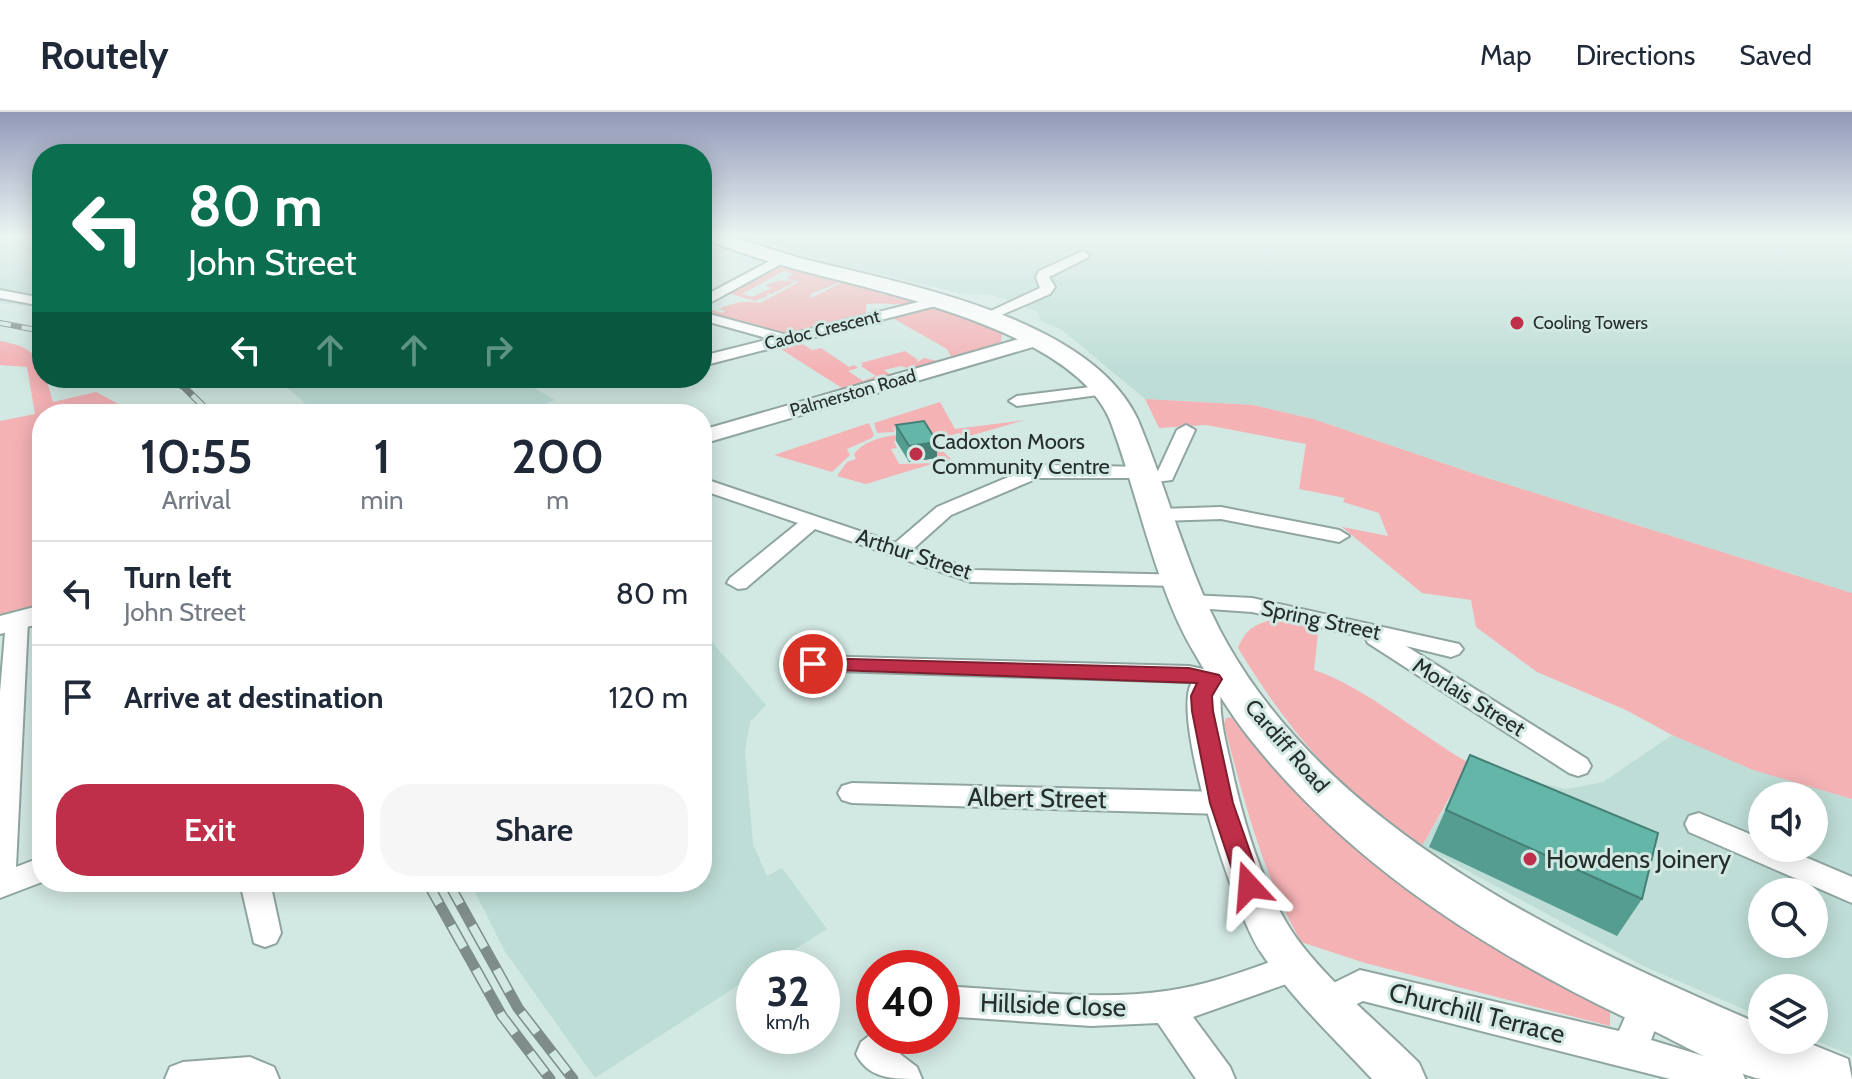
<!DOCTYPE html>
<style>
:root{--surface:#fff;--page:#f6f6f7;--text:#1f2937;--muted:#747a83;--line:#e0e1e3;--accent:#c02f49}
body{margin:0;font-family:Cabin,sans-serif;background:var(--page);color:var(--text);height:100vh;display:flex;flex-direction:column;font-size:30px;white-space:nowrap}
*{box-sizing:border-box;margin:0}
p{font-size:26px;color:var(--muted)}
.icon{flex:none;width:44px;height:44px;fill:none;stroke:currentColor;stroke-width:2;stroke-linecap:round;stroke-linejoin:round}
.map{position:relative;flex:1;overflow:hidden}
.details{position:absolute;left:32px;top:292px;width:680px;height:488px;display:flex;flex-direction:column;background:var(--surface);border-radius:32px;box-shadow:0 4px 20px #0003}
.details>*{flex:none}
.guide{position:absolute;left:32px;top:32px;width:680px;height:244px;border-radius:32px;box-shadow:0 4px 20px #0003;background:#0b6e4f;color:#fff;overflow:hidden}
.controls{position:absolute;left:1748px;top:670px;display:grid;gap:16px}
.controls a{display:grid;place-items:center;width:80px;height:80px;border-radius:50%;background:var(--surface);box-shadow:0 4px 20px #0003;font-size:40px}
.speed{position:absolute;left:736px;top:838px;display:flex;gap:16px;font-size:40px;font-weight:700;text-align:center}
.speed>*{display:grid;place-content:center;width:104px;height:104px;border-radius:50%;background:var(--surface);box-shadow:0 4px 20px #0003;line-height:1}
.speed small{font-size:20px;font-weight:400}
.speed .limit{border:12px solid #d22;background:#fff;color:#111}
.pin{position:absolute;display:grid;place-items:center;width:68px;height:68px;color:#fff;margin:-34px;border:4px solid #fff;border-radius:50%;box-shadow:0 2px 8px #0007}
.me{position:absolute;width:88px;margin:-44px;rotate:341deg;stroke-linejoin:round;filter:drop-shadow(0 0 6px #0008)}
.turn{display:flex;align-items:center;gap:28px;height:168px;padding:0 24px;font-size:36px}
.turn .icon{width:104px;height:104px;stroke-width:2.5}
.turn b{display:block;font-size:56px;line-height:68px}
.lanes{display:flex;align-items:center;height:76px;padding:0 24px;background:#0003;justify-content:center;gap:40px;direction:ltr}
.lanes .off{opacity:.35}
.eta{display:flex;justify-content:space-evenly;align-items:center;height:136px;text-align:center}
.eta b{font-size:48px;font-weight:600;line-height:56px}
.action{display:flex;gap:16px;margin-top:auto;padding:16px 24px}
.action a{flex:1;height:92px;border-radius:32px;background:var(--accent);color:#fff;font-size:32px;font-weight:600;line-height:92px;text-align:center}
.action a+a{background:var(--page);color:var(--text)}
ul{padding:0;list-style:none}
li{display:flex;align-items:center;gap:24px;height:104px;padding:0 24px;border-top:2px solid var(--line)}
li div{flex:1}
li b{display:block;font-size:30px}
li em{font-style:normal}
header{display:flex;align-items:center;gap:48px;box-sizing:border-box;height:112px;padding:0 40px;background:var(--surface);border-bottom:2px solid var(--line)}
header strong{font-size:38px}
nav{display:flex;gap:44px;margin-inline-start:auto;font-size:28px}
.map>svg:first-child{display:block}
.built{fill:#beddd6;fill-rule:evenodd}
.green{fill:#f4b2b5}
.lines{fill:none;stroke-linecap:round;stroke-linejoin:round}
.minor-casing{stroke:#90a5a0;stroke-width:4}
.tertiary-casing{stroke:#90a5a0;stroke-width:4}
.primary-casing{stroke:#90a5a0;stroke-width:4}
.minor{fill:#fff;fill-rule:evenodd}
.tertiary{fill:#fff;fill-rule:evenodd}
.primary{fill:#fff;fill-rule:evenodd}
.rail-far2-casing{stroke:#7e8d8a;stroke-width:6}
.rail-far1-casing{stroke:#7e8d8a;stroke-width:7}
.rail-casing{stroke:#7e8d8a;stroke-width:11}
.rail-far2{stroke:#d2e8e3;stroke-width:4;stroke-dasharray:11;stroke-linecap:butt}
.rail-far1{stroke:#d2e8e3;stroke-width:5;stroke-dasharray:15;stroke-linecap:butt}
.rail{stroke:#d2e8e3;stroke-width:8;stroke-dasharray:25;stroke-linecap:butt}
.wall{fill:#559d90}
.shaded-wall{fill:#457f76}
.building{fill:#63b6a8;stroke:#457f76;stroke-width:2}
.route{fill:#c02f49;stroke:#7d1f2f;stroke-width:2}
.poi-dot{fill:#c02f49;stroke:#d2e8e3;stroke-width:3}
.labels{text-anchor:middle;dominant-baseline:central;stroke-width:6;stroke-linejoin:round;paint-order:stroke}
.far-poi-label{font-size:18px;fill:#262e2c;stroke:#d2e8e3;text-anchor:start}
.far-street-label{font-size:18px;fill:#262e2c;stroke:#d2e8e3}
.poi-label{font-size:22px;fill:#262e2c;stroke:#d2e8e3;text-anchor:start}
.street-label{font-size:22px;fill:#262e2c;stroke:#d2e8e3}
.near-street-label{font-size:26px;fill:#262e2c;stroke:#d2e8e3}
.near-poi-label{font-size:26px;fill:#262e2c;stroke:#d2e8e3;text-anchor:start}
</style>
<header>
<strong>Routely</strong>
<nav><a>Map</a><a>Directions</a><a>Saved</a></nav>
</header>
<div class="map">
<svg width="1852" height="967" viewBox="0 0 1852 967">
<rect width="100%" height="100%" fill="#d2e8e3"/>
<g class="built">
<path d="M0 123H42V195L0 191Z"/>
<path d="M736 123H1852V481L1478 363 1313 307 1253 293 1145 287 1062 218 1041 209 1038 200 992 183 964 182 839 153Z"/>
<path d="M276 266H518L555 288 516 302H312L302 288Z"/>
<path d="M702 518 766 593 750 610 745 639 753 732 767 764 782 756 827 817 765 856H754V863L595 966 504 838 470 770H702Z"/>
<path d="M1672 623 1754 658 1852 687V944L1814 928V876H1762V905L1641 853 1422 734 1454 680 1519 667 1567 677 1603 670ZM1762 684H1814V736H1762ZM1762 780H1814V832H1762Z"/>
</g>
<g class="green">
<path d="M776 152 814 162 811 164 816 162 842 169 811 182V186L845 169 878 178 880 182 916 185 919 191C900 194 885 190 866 192V204L787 223 773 219 762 220 758 213 702 200 703 195 722 201 725 199 719 197C733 191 745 188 760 191L799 170 786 166 793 162 784 159 742 182 752 185 772 176 765 174C775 169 784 167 795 170L771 182 767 181V184L756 189 727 181Z"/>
<path d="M936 193 997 219 1002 223 1001 230 972 243 951 245 947 237 889 204Z"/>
<path d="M0 229C23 233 42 240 42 266H46L53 290 96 280 137 302H42V495L0 506V309L35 302 27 255 0 253Z"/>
<path d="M798 229 812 238 821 236 849 255 854 253 858 256 848 259 863 269 876 264 861 254 863 253 861 251 905 239 918 248 916 251 924 246 942 250 915 258 901 254 884 258 892 264 845 278 776 234Z"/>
<path d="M1145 287 1253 293 1313 307 1478 363 1852 481V687L1753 658 1672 623 1626 598 1537 560 1476 515 1471 488 1422 481 1342 415 1388 424 1379 401 1343 390 1345 386 1299 377 1306 332 1206 313 1159 316Z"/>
<path d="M940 290 955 317 1025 308 966 325 959 321 945 325 924 318 898 320 891 314 895 320 877 321 874 311Z"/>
<path d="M869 311 874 323 872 326 847 337 850 343 832 360 774 343Z"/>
<path d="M931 321 941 326 932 329 951 347 940 350 923 325 894 329 897 336 891 337 899 352 935 351 866 372 837 364 847 350 856 347 854 342C871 321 906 322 931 321Z"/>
<path d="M1281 506 1319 512 1314 558C1364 574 1421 624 1469 651L1422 734C1398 715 1372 697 1349 677 1304 636 1269 587 1238 536 1247 514 1258 511 1281 506Z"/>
<path d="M1235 605 1579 882 1610 898V914L1365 851 1301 830C1262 760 1244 689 1224 612L1226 606Z"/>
</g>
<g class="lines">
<defs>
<g id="minor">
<path d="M1083 139 1089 143 1087 146 1049 165 1055 175 1050 182 992 207H982L980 204 1040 176 1036 165 1039 159Z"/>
<path d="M781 143 787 147 785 150 702 195V185Z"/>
<path d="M0 178 42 186V194L0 186Z"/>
<path d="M942 184 949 188 947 191 702 254V244L770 227 702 208V200L787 223Z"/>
<path d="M1107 273 1113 275V281L1017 294 1009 289 1017 284Z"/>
<path d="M1186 313 1195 318 1172 368 1147 371 1139 366H1038L951 403 913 437 973 458 1190 463 1193 468 1190 473 1182 474 971 470 815 417 746 476 738 477 727 471 730 466 798 411 702 378V366L895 431 937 395 1025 358 1046 353 1145 355 1158 359 1177 318Z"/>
<path d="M1221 395 1339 418 1349 424 1339 430 1221 407 1160 409 1150 403 1160 397Z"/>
<path d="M1190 483 1252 486 1459 532 1463 537 1459 542 1451 545 1406 534 1587 647 1591 654 1587 661 1578 664 1569 661 1368 531 1365 525 1252 500 1182 495 1179 490 1182 485Z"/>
<path d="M17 502 25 504 28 509 16 755 42 745V770L0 786V580L6 509 9 504Z"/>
<path d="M813 544 1189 554 1221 561 1224 567 1221 573 1212 575 1189 570 805 558 801 552 805 546Z"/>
<path d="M852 671 1222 680 1232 683 1236 691 1232 699 1222 702 852 691 842 688 838 681 842 674Z"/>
<path d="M1699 701 1762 727V736H1784L1852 765V791L1689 720 1685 712 1689 704Z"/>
<path d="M240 770H270L281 821 276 831 265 835 254 831Z"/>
<path d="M1295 841 1306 845 1311 855 1306 865 1193 905 1230 955 1235 967H1196L1158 911 1091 914 958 905 942 910V880L958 875C1027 879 1098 889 1166 879 1211 873 1253 856 1295 841Z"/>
<path d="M1360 858 1619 919 1636 880 1648 876 1660 880 1665 891 1651 928 1740 955 1745 967H1670L1363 889 1329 905 1317 901 1312 890 1317 879Z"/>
<path d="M874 920V924H912L907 935 900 942 917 955 922 967C892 967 869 967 856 942L861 930Z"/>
<path d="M250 945 274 955 279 967H165L170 955 183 950Z"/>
</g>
<g id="tertiary">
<path d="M1036 222 1043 224 1045 228 1043 232 702 332V318Z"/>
<path d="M42 493V511L0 522V504Z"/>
<path d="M1227 553 1238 556 1242 563 1238 570 1221 577C1218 608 1228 637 1234 667 1245 714 1261 767 1286 810 1313 857 1379 911 1419 951L1426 967H1372C1334 926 1291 886 1260 839 1235 801 1172 610 1191 572 1199 558 1213 556 1227 553Z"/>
</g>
<path id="primary" d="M702 123C739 123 772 139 808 148 908 173 1091 206 1138 308 1169 382 1188 463 1228 533 1336 722 1570 831 1762 913V928H1801L1848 947 1852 967C1823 967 1790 967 1761 967 1736 963 1681 932 1656 920 1505 851 1356 760 1251 628 1230 602 1212 571 1195 542 1155 476 1138 382 1110 308 1072 217 879 180 792 156 762 148 733 138 704 127Z"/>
</defs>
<use href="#minor" class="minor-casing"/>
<use href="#tertiary" class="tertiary-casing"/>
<use href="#primary" class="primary-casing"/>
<use href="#minor" class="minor"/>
<use href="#tertiary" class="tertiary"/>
<use href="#primary" class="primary"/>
<defs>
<path id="rail-far2" d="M0 211 42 219"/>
<path id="rail-far1" d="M168 266 184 275 211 302"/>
<g id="rail">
<path d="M427 770 502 904 550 967"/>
<path d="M448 770 518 896 573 967"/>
</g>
</defs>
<use href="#rail-far2" class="rail-far2-casing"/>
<use href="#rail-far1" class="rail-far1-casing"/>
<use href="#rail" class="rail-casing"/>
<use href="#rail-far2" class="rail-far2"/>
<use href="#rail-far1" class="rail-far1"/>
<use href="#rail" class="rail"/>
</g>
<g class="wall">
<path d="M896 313 937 346 909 350 896 329Z"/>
<path d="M1470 643 1642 787 1617 824 1429 735Z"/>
</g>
<path class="shaded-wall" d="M937 330V346L909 350V334Z"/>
<g class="building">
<path d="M924 309 937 330 909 334 896 313Z"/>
<path d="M1470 643 1658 721 1642 787 1446 698Z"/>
</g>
<linearGradient id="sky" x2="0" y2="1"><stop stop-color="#9299b9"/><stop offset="0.48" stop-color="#ebf5f2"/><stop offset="1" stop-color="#ebf5f2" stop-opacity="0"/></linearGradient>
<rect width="1852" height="258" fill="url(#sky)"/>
<path class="route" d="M813 546 1189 556 1219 563 1222 567 1212 584 1213 599 1233 691 1262 774 1258 781 1249 784 1240 781 1210 691 1192 599 1191 584 1197 571 806 557 803 552Z"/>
<g class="poi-dot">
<circle cx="1517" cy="211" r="8"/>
<circle cx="916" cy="342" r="8"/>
<circle cx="1530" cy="747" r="8"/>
</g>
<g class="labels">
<g class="far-poi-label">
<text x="1533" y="211">Cooling Towers</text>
</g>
<g class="far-street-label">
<text transform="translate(822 218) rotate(-14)">Cadoc Crescent</text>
<text transform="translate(853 281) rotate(-16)">Palmerston Road</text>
</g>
<g class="poi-label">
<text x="932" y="329">Cadoxton Moors<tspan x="932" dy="25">Community Centre</tspan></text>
</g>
<g class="street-label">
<text transform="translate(914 442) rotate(18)">Arthur Street</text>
<text transform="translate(1321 508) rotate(12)">Spring Street</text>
<text transform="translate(1469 585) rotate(32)">Morlais Street</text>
<text transform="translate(1287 634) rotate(49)">Cardiff Road</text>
</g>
<g class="near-street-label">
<text transform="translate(1037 686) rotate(1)">Albert Street</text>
<text transform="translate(1053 893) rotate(2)">Hillside Close</text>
<text transform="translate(1477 901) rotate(14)">Churchill Terrace</text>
</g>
<g class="near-poi-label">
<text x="1546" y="747">Howdens Joinery</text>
</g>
</g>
</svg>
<div class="controls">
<a><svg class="icon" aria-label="sound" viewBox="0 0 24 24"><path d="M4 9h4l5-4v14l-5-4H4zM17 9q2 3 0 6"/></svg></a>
<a><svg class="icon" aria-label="search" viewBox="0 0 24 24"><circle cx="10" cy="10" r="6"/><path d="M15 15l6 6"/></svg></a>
<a><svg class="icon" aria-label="layers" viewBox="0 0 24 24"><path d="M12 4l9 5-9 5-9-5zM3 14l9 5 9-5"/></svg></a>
</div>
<div class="speed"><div>32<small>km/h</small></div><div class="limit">40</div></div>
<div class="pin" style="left:813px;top:552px;background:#d93025"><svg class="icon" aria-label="arrive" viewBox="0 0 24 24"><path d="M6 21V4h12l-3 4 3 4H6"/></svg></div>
<svg class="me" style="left:1249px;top:774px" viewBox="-20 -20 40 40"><path d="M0-17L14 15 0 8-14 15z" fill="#c02f49" stroke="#fff" stroke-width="4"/></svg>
<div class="guide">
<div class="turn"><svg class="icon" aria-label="left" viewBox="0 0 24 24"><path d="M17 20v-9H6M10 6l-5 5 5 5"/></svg><div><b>80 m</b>John Street</div></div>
<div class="lanes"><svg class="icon" aria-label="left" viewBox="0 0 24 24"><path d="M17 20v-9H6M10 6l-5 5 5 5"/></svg><svg class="icon off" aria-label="ahead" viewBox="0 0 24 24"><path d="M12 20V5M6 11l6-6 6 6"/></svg><svg class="icon off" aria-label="ahead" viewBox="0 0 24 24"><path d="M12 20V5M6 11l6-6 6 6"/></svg><svg class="icon off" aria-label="right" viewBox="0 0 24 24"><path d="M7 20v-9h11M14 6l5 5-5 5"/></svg></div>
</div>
<section class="details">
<div class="eta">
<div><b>10:55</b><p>Arrival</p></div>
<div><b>1</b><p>min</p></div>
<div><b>200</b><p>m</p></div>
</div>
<ul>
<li><svg class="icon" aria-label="left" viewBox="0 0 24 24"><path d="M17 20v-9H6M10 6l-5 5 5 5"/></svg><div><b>Turn left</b><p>John Street</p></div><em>80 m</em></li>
<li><svg class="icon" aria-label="arrive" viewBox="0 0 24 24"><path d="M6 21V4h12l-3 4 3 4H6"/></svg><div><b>Arrive at destination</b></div><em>120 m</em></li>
</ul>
<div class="action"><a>Exit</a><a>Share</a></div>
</section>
</div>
